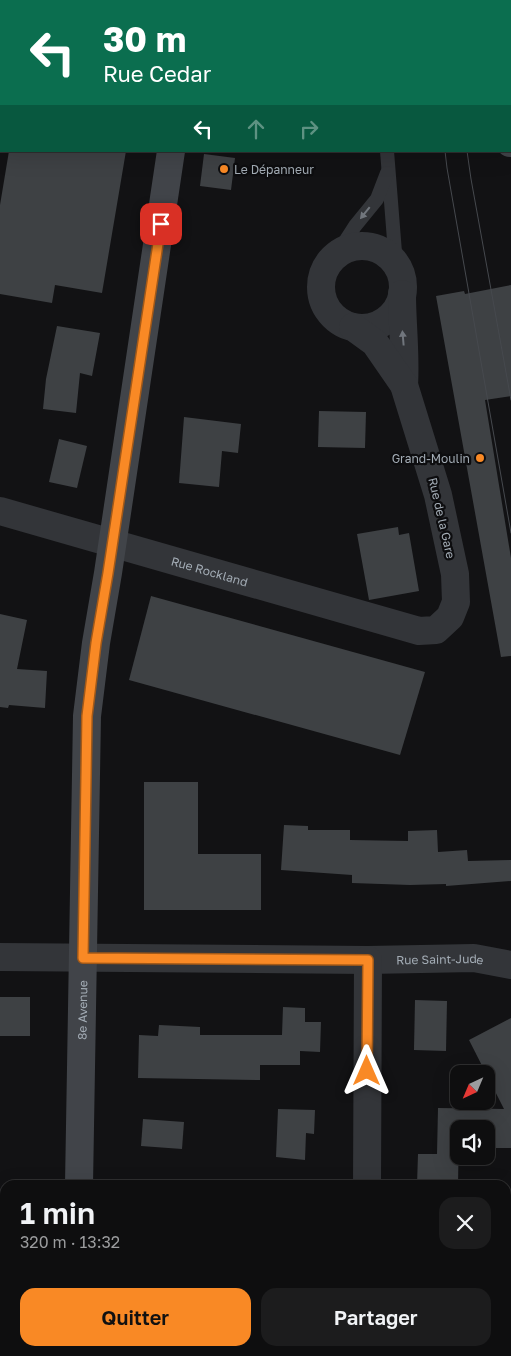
<!DOCTYPE html>
<html lang="fr">
<meta charset="utf-8">
<style>
:root{--surface:#0e0e0f;--page:#1c1c1d;--text:#f1f3f6;--muted:#9b9c9e;--line:#2e2e2f;--accent:#f98925}
body{margin:0;font-family:"Golos Text",sans-serif;background:var(--page);color:var(--text);height:100vh;display:flex;flex-direction:column;font-size:19px;white-space:nowrap}
*{box-sizing:border-box;margin:0}
p{font-size:16px;color:var(--muted)}
.icon{flex:none;width:28px;height:28px;fill:none;stroke:currentColor;stroke-width:2;stroke-linecap:round;stroke-linejoin:round}
.map{position:relative;flex:1;overflow:hidden}
.side{position:absolute;left:0px;top:1180px;width:511px;height:176px;display:flex;flex-direction:column;background:var(--surface);border-radius:15px 15px 0 0;box-shadow:0 5px 20px #0002,0 0 0 1px var(--line)}
.side>*{flex:none}
.top-card{position:absolute;left:0px;top:0px;width:511px;height:152px;box-shadow:0 5px 20px #0002,0 0 0 1px var(--line);background:#0b6e4f;color:#fff;overflow:hidden}
.needle{width:32px;rotate:224deg}
.buttons{position:absolute;left:450px;top:1065px;display:grid;gap:10px}
.buttons a{display:grid;place-items:center;width:45px;height:45px;border-radius:10px;background:var(--surface);box-shadow:0 5px 20px #0002,0 0 0 1px var(--line);font-size:25px}
.pin{position:absolute;display:grid;place-items:center;width:42px;height:42px;color:#fff;margin:-21px;border-radius:10px;box-shadow:0 2px 8px #0006}
.me{position:absolute;width:55px;margin:-28px;rotate:0deg;stroke-linejoin:round;filter:drop-shadow(0 0 4px #0008)}
.turn{display:flex;align-items:center;gap:18px;height:105px;padding:0 20px;font-size:22px}
.turn .icon{width:65px;height:65px;stroke-width:2.5}
.turn b{display:block;font-size:35px;line-height:42px}
.lanes{display:flex;align-items:center;height:48px;padding:0 20px;background:#0003;justify-content:center;gap:25px;direction:ltr}
.lanes .off{opacity:.35}
.round{display:grid;place-items:center;flex:none;width:52px;height:52px;border-radius:15px;background:var(--page)}
.headline{display:flex;align-items:center;justify-content:space-between;height:85px;padding:0 20px}
h1{font-size:30px;font-weight:600;line-height:38px}
.action{display:flex;gap:10px;margin-top:auto;padding:10px 20px}
.action a{flex:1;height:58px;border-radius:15px;background:var(--accent);color:#111;font-size:20px;font-weight:600;line-height:58px;text-align:center}
.action a+a{background:var(--page);color:var(--text)}
.map>svg:first-child{display:block}
.building{fill:#3e4144}
.lines{fill:none;stroke-linecap:round;stroke-linejoin:round}
.lane{stroke:#333539;stroke-width:14}
.street{stroke:#333539;stroke-width:28}
.secondary{stroke:#414449;stroke-width:28}
.tram{stroke:#46494e;stroke-width:1}
.oneway{fill:#71767d}
.route-casing{stroke:#a25918;stroke-width:12}
.route{stroke:#f98925;stroke-width:9}
.poi-dot{fill:#f98925;stroke:#0d0d0f;stroke-width:2}
.labels{text-anchor:middle;dominant-baseline:central;stroke-width:4.5;stroke-linejoin:round;paint-order:stroke}
.poi-label{font-size:12px;fill:#a3acb5;stroke:#0d0d0f;text-anchor:start}
.street-label{font-size:12px;fill:#a3acb5;stroke:#0d0d0f}
</style>
<div class="map">
<svg width="511" height="1356" viewBox="0 0 511 1356">
<rect width="100%" height="100%" fill="#121214"/>
<g class="building">
<path d="M9 151H126L102 293 55 285 52 303 0 294V205Z"/>
<path d="M204 154 235 158 231 190 200 186Z"/>
<path d="M511 285V396L485 400 511 558V656L501 657 436 296 464 291 465 294Z"/>
<path d="M57 326 100 333 92 376 80 373 76 413 43 409 46 379Z"/>
<path d="M319 411 366 412 365 448 318 447Z"/>
<path d="M184 417 241 424 238 453 222 451 219 487 179 483Z"/>
<path d="M59 439 87 446 77 488 49 482Z"/>
<path d="M398 527 399 535 409 533 419 591 369 600 357 534Z"/>
<path d="M151 596 425 672 400 755 129 680Z"/>
<path d="M0 614 27 620 17 669 47 671 45 708 9 705 8 708 0 707Z"/>
<path d="M144 782H198V854H261V910H144Z"/>
<path d="M284 825 308 826V830H350V840L408 841V831L437 830 438 852 467 850 468 861 511 860V881L446 886V884L410 885 352 883V875L281 870Z"/>
<rect x="0" y="997" width="30" height="39"/>
<path d="M415 1000 447 1001 446 1051 414 1050Z"/>
<path d="M283 1007 305 1008V1022H321L320 1052 300 1051V1065H260V1080L138 1078 139 1035 158 1036 159 1025 200 1027V1035H282Z"/>
<path d="M511 1018V1148H486V1129H459L458 1185H417L418 1154H437L438 1108 504 1109 469 1040Z"/>
<path d="M278 1109 315 1110 314 1134 306 1133 305 1160 276 1157Z"/>
<path d="M143 1119 184 1122 182 1149 141 1146Z"/>
</g>
<g class="lines">
<g class="lane">
<path d="M387 151 396 265"/>
<path d="M337 254 355 226 377 199 387 173"/>
</g>
<g class="street">
<path d="M194 1V0"/>
<path d="M0 53H1"/>
<circle cx="362" cy="287" r="41"/>
<path d="M402 294C402 324 406 355 404 385"/>
<path id="s1" d="M0 511 419 631 436 630 450 617 456 602 455 574 438 495 404 385 375 343 353 327"/>
<path id="s2" d="M0 957 368 960 474 958 511 965"/>
<path d="M367 1185 368 960"/>
<path d="M366 1356V1351"/>
</g>
<g class="secondary">
<path d="M510 143H511"/>
<path id="s3" d="M79 1185 87 716 96 643 108 573 171 151"/>
<path d="M76 1356V1351"/>
</g>
<g class="tram">
<path d="M441 1V0"/>
<path d="M460 1V0"/>
<path d="M445 151 447 168 511 533"/>
<path d="M467 151 471 179 511 400"/>
</g>
</g>
<defs><path id="oneway-solid" d="M-6-.8H1V-3.2L6.5 0L1 3.2V.8H-6Z" transform="scale(1.25)"/></defs>
<g class="oneway">
<use href="#oneway-solid" transform="translate(365 213) rotate(129)"/>
<use href="#oneway-solid" transform="translate(403 338) rotate(-95)"/>
</g>
<g class="lines">
<defs>
<path id="route" d="M161 224 108 573 96 643 87 716 83 958 368 960 367 1071"/>
</defs>
<use href="#route" class="route-casing"/>
<use href="#route" class="route"/>
</g>
<g class="poi-dot">
<circle cx="224" cy="169" r="5"/>
<circle cx="480" cy="458" r="5"/>
</g>
<g class="labels">
<g class="poi-label">
<text x="234" y="169">Le Dépanneur</text>
<text x="470" y="458" text-anchor="end">Grand-Moulin</text>
</g>
<g class="street-label">
<text transform="translate(442 518) rotate(77)">Rue de la Gare</text>
<text stroke="none"><textPath href="#s1" startOffset="218">Rue Rockland</textPath></text>
<text stroke="none"><textPath href="#s2" startOffset="440">Rue Saint-Jude</textPath></text>
<text stroke="none"><textPath href="#s3" startOffset="175">8e Avenue</textPath></text>
</g>
</g>
</svg>
<div class="buttons">
<a><svg class="needle" viewBox="-14 -14 28 28"><path d="M0-13l5 13h-10z" fill="#e53935"/><path d="M0 13l5-13h-10z" fill="#9b9c9e"/></svg></a>
<a><svg class="icon" aria-label="sound" viewBox="0 0 24 24"><path d="M4 9h4l5-4v14l-5-4H4zM17 9q2 3 0 6"/></svg></a>
</div>
<div class="pin" style="left:161px;top:224px;background:#d93025"><svg class="icon" aria-label="arrive" viewBox="0 0 24 24"><path d="M6 21V4h12l-3 4 3 4H6"/></svg></div>
<svg class="me" style="left:367px;top:1071px" viewBox="-20 -20 40 40"><path d="M0-17L14 15 0 8-14 15z" fill="#f98925" stroke="#fff" stroke-width="4"/></svg>
<div class="top-card">
<div class="turn"><svg class="icon" aria-label="left" viewBox="0 0 24 24"><path d="M17 20v-9H6M10 6l-5 5 5 5"/></svg><div><b>30 m</b>Rue Cedar</div></div>
<div class="lanes"><svg class="icon" aria-label="left" viewBox="0 0 24 24"><path d="M17 20v-9H6M10 6l-5 5 5 5"/></svg><svg class="icon off" aria-label="ahead" viewBox="0 0 24 24"><path d="M12 20V5M6 11l6-6 6 6"/></svg><svg class="icon off" aria-label="right" viewBox="0 0 24 24"><path d="M7 20v-9h11M14 6l5 5-5 5"/></svg></div>
</div>
<section class="side">
<div class="headline"><div><h1>1 min</h1><p>320 m · 13:32</p></div><a class="round"><svg class="icon" aria-label="close" viewBox="0 0 24 24"><path d="M6 6l12 12M18 6L6 18"/></svg></a></div>
<div class="action"><a>Quitter</a><a>Partager</a></div>
</section>
</div>
